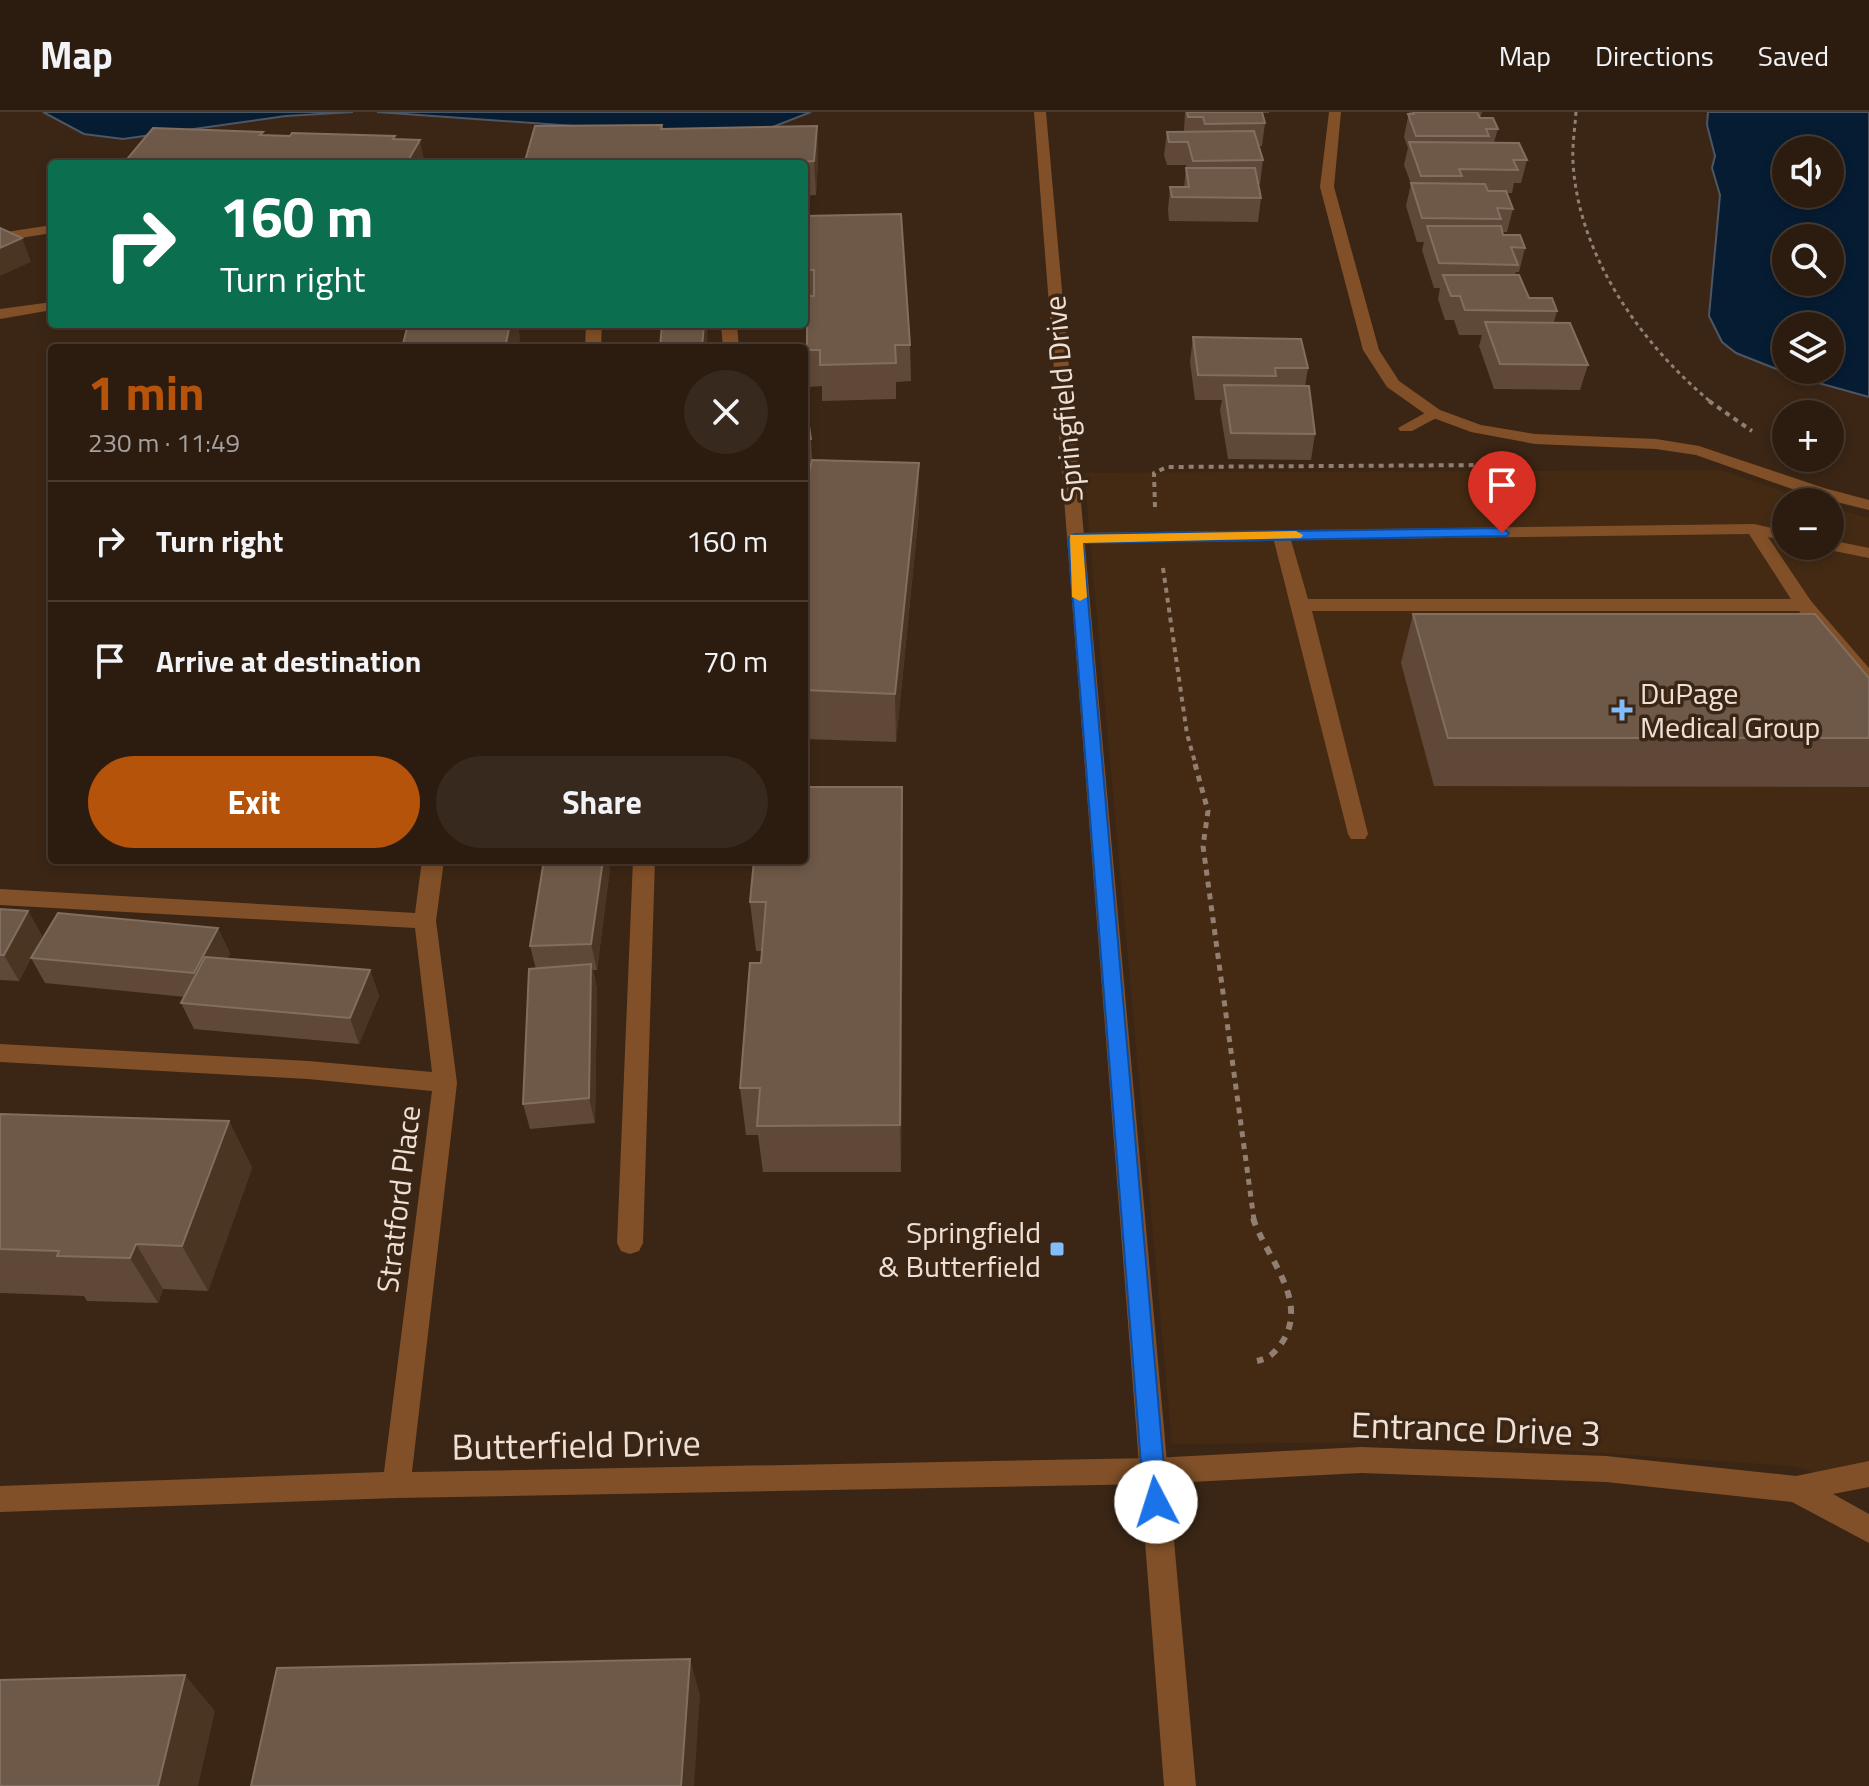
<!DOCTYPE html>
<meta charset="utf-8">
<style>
:root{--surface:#2c1c10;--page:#38291e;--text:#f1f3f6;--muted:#a6a19f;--line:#483a30;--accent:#b45309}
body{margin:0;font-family:"Titillium Web",sans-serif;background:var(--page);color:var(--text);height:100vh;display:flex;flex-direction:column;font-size:30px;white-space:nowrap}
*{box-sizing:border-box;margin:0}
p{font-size:26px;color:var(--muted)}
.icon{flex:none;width:44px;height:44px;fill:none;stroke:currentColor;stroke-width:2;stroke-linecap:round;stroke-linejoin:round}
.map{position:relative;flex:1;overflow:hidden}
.panel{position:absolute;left:48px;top:232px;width:760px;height:520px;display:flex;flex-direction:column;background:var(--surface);border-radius:8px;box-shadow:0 4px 12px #0003,0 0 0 2px var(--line)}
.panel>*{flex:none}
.guide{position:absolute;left:48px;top:48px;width:760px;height:168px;border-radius:8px;box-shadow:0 4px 12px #0003,0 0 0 2px var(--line);background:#0b6e4f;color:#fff;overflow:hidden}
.fabs{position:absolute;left:1772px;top:24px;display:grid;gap:16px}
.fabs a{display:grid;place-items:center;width:72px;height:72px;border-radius:50%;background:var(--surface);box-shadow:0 4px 12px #0003,0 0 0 2px var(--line);font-size:40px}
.pin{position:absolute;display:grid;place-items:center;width:68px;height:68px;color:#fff;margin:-82px -34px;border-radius:50% 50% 50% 0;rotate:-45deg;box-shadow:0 0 8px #0007}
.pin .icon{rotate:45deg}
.me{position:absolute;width:88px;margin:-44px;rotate:355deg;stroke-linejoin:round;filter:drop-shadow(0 0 6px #0008)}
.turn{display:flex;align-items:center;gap:28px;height:168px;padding:0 40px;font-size:36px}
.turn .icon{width:104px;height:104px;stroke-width:2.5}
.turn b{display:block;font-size:56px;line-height:68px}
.round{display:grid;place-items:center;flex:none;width:84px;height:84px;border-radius:42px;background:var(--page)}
.headline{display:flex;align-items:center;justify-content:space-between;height:136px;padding:0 40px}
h1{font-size:48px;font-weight:700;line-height:60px;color:var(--accent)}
.action{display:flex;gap:16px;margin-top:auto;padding:16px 40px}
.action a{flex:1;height:92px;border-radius:48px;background:var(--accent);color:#fff;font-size:32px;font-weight:700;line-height:92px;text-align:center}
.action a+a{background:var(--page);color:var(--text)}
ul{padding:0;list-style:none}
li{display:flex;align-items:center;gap:24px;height:120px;padding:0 40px;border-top:2px solid var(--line)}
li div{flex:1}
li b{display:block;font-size:30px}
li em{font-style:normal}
header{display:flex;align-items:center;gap:48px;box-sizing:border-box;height:112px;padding:0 40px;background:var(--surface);border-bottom:2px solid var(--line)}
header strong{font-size:38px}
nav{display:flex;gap:44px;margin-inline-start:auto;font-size:28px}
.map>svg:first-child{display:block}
.built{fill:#442a13}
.water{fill:#061c32;stroke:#4c5763;stroke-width:2;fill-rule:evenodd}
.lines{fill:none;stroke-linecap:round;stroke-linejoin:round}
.path-far3{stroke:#917f72;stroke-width:3;stroke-dasharray:4 4;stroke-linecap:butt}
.path-far2{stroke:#917f72;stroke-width:4;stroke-dasharray:5 5;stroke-linecap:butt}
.path-far1{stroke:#917f72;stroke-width:5;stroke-dasharray:6 6;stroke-linecap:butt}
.path{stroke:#917f72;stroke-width:6;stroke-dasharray:8 8;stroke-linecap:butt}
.service{fill:#815028;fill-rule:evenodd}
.minor{fill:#815028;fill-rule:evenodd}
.tertiary{fill:#815028;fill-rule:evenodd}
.wall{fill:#5f4837}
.shaded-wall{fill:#4a3422}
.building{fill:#6e5948;stroke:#826e5e;stroke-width:2}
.route{fill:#1a73e8;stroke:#114b97;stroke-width:2}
.slow{fill:#f59e0b}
.poi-dot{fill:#82bcfa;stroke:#3b2615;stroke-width:3}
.labels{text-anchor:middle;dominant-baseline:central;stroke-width:7;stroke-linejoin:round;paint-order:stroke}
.street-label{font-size:30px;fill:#efe0d6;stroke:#3b2615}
.poi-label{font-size:30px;fill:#efe0d6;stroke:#3b2615;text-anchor:start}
.near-street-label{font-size:36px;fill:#efe0d6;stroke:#3b2615}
</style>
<header>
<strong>Map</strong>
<nav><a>Map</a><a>Directions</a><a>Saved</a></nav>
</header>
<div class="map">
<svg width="1869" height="1674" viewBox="0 0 1869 1674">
<rect width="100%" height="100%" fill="#3b2615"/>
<path class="built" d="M1721 358 1812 390H1786V434H1830V395L1869 406V1376L1792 1354 1438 1330 1172 1332 1084 361Z"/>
<g class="water">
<path d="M43 0H353L286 4 123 27 84 22Z"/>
<path d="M377 0H811L770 16 658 20Z"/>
<path d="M1708 0H1869V285L1797 265 1736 241 1722 230 1709 204 1720 83 1712 56 1715 44 1707 13ZM1786 38H1830V82H1786ZM1786 126H1830V170H1786ZM1786 214H1830V258H1786Z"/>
</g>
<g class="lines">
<path class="path-far3" d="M1576 0C1575 16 1572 33 1573 50 1578 144 1642 233 1712 291"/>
<g class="path-far2">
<path d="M1709 289 1752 319"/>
<path d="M1155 395 1154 361 1167 355 1491 353"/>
<path d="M1163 456 1187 622 1196 654"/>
</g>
<path class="path-far1" d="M1195 652 1208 699 1203 734 1254 1108"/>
<path class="path" d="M1253 1106C1266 1146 1311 1189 1281 1232 1273 1242 1270 1246 1257 1249"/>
<g class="service">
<path d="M1434 296 1442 301 1440 304 1412 319H1400L1398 316Z"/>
<path d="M1754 412 1786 419V429L1768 425 1811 489 1869 556V574L1862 572 1799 499H1312L1368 722 1365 727H1351L1348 722 1274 429 1075 431 1066 426 1075 421ZM1749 422 1791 487H1308L1291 428Z"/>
<path d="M1830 428 1869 436V446L1824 437 1822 434H1830Z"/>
</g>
<g class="minor">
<path d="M1329 0H1341L1334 75 1379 238 1399 269 1440 298 1481 313 1535 322 1656 327 1699 334 1824 376 1869 388V398L1812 384 1696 343 1656 337 1535 332 1471 320 1428 304 1387 275 1363 238 1320 75Z"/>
<path d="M52 113V121L14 127 0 132V123L6 120Z"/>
<path d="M52 190V198L0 207V197Z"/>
<path d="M586 212H602L601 236H585Z"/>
<path d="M721 212H737L739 236H723Z"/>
<path d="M422 748H444L436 809 457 971 412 1360 1153 1346 1361 1335 1606 1344 1796 1364 1869 1349V1375L1833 1382 1869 1402V1431L1792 1390 1606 1370 1361 1361 1153 1372 396 1386 0 1400V1374L384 1360 432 979 308 967 0 950V932L308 949 432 960 415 816 0 793V777L415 801Z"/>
<path d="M633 748H655L643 1131 639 1139 630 1142 621 1139 617 1131Z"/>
</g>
<path class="tertiary" d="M1034 0H1046L1196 1674H1164Z"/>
</g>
<g class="wall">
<path d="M1185 0H1269V1H1262L1265 11 1262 34H1259L1263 48 1260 72H1258L1261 86 1258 110 1169 109 1168 98 1170 75H1184L1186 56V53H1167L1164 43 1167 20 1184 19Z"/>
<path d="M1409 0H1482L1480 6 1498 17 1494 30 1527 48 1521 71H1514L1512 81H1506L1513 97 1507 120H1503V123L1525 136 1519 160H1516L1515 163 1529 186 1557 199 1554 210 1588 253 1580 278 1494 277 1479 234 1482 223H1459L1454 208H1445L1438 187 1440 176H1434L1422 138 1424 130H1417L1406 94 1411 72 1404 53 1408 36 1404 25Z"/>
<path d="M662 13 663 17 817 14 818 48 816 83 804 84V52H525V49Z"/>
<path d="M804 104 910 233 911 269 896 270V287L822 289V274L809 275 807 238V193H804Z"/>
<path d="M1193 225 1308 256 1305 274 1315 322 1311 348 1228 347 1220 298 1222 288H1195L1190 250Z"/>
<path d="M804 288 811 327 812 348 919 399 896 630 804 627V386L811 352 804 353Z"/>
<path d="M1413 502 1869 626V675L1434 674 1401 551Z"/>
<path d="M902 675 903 724 901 1060H763L758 1023H746L740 976 762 839H756L750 790Z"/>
<path d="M611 748 597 858H593L597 877 595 1011 530 1017 523 992 536 857 530 834Z"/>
<path d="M0 797 28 799 42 824 36 836 218 816 230 842 227 847 370 858 379 884 359 932 194 917 181 891 185 885 45 871 31 846 19 869 0 868Z"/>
<path d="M0 1002 229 1009 252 1056 208 1179 163 1177 158 1191 87 1189 84 1184 0 1181Z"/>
</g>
<g class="shaded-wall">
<path d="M817 14 818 48 816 83 814 49Z"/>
<path d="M420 28 425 52H406Z"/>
<path d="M22 126 31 150 0 164V136Z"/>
<path d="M508 212H518L520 225 519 236H505Z"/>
<path d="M704 212H708L707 236H702Z"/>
<path d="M919 351V399L896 630 895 582Z"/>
<path d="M902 675 903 724 901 1060 900 1013Z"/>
<path d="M603 748H611L597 858 591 832Z"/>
<path d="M28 799 42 824 19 869 4 843Z"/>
<path d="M218 816 230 842 206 887 194 861Z"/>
<path d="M591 852 597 877 595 1011 589 986Z"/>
<path d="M370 858 379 884 359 932 350 906Z"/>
<path d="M229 1009 252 1056 208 1179 182 1134Z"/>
<path d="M136 1132 163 1177 158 1191 130 1146Z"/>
<path d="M690 1547 700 1583 694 1674H681Z"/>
<path d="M185 1563 215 1599 198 1674H158Z"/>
</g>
<g class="building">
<path d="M1187 0H1262L1265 11 1205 12 1203 5H1188Z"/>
<path d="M1413 0H1477L1480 6H1493L1498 17H1486L1489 24H1416L1408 2H1414Z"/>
<path d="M662 13 661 17 817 14 814 49 769 52H683L684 49 550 52 551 49H525L535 14Z"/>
<path d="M153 16 263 20 260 23 290 24 292 21 395 24 393 27 420 28 406 52H123Z"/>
<path d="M1254 19 1263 48 1193 49 1188 30H1169L1167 20Z"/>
<path d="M1409 30 1519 31 1527 48H1513L1518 58 1459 57 1462 64H1421Z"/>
<path d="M1186 56H1255L1261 86 1172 85 1170 75H1189Z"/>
<path d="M1411 71 1485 72 1488 79H1506L1513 97 1497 96 1501 107 1422 106Z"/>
<path d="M901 102 910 233H895L896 251 820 253V238H807V184H814V158H804V104Z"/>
<path d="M1427 114H1501L1503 123H1520L1525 136 1511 135 1518 153 1439 151Z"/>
<path d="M0 116 22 126 0 136Z"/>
<path d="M1443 163H1519L1529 186H1552L1557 199 1465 198 1460 184H1451Z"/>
<path d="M1485 210 1570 211 1588 253 1500 252Z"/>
<path d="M408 212H510L505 236H402Z"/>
<path d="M662 212H704L702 236H660Z"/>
<path d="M1193 225 1301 227 1308 256H1275L1276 264 1198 263Z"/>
<path d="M1224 273 1309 274 1315 322 1231 321Z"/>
<path d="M804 288H805L811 327H804Z"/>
<path d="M812 348 919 351 895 582 804 578V386Z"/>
<path d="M1413 502H1815L1869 566V626H1448Z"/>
<path d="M804 675H902L900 1013 757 1014 760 976H740L750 851H761L766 790H750L754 748H804Z"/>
<path d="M544 748H603L591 832 530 834Z"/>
<path d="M0 797 28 799 4 843H0Z"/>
<path d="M58 801 218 816 194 861 31 846Z"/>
<path d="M205 845 370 858 350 906 181 891Z"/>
<path d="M591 852 589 986 523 992 529 857Z"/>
<path d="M0 1002 229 1009 182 1134 136 1132 130 1146 57 1144 59 1139 0 1137Z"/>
<path d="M690 1547 681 1674H251L277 1556Z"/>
<path d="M185 1563 158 1674H0V1568Z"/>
</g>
<path class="route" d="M1502 416 1509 421 1507 424 1083 431 1167 1390 1164 1398 1156 1401 1147 1398 1144 1390 1068 426 1075 422Z"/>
<path class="slow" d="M1296 419 1303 423 1301 426 1083 431 1087 485 1080 489 1072 485 1070 423Z"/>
<g class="poi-dot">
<path d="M1618 586h8v8h8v8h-8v8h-8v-8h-8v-8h8z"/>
<rect x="1049" y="1129" width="16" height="16" rx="4"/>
</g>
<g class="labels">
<g class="street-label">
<text transform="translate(1063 287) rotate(-95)">Springfield Drive</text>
<text transform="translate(398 1087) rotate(-83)">Stratford Place</text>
</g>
<g class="poi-label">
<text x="1640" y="581">DuPage<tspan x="1640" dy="34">Medical Group</tspan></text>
<text x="1041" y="1120" text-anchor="end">Springfield<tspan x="1041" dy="34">&amp; Butterfield</tspan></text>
</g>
<g class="near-street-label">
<text transform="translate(1476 1316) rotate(2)">Entrance Drive 3</text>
<text transform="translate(576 1332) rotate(-1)">Butterfield Drive</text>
</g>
</g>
</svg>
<div class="fabs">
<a><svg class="icon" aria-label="sound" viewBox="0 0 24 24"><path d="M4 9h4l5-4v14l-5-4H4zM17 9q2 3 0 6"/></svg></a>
<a><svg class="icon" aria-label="search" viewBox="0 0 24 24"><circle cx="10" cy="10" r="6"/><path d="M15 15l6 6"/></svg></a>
<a><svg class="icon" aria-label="layers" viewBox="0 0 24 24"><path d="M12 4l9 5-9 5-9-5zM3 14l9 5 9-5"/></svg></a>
<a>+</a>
<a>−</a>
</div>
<div class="pin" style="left:1502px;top:421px;background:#d93025"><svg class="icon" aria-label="arrive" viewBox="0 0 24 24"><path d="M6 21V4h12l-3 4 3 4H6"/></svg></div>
<svg class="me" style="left:1156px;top:1390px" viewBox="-20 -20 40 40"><circle r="19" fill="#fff"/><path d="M0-13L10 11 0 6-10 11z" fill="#1a73e8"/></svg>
<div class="guide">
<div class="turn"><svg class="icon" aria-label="right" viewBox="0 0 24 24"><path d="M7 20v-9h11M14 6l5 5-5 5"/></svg><div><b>160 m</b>Turn right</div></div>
</div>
<section class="panel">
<div class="headline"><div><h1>1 min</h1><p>230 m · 11:49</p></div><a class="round"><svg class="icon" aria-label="close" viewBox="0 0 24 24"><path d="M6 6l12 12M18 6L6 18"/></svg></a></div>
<ul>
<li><svg class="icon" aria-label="right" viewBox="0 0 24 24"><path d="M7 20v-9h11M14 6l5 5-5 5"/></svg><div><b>Turn right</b></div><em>160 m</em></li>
<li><svg class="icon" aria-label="arrive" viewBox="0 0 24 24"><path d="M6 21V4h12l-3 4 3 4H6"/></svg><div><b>Arrive at destination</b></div><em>70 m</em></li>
</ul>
<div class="action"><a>Exit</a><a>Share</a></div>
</section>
</div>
